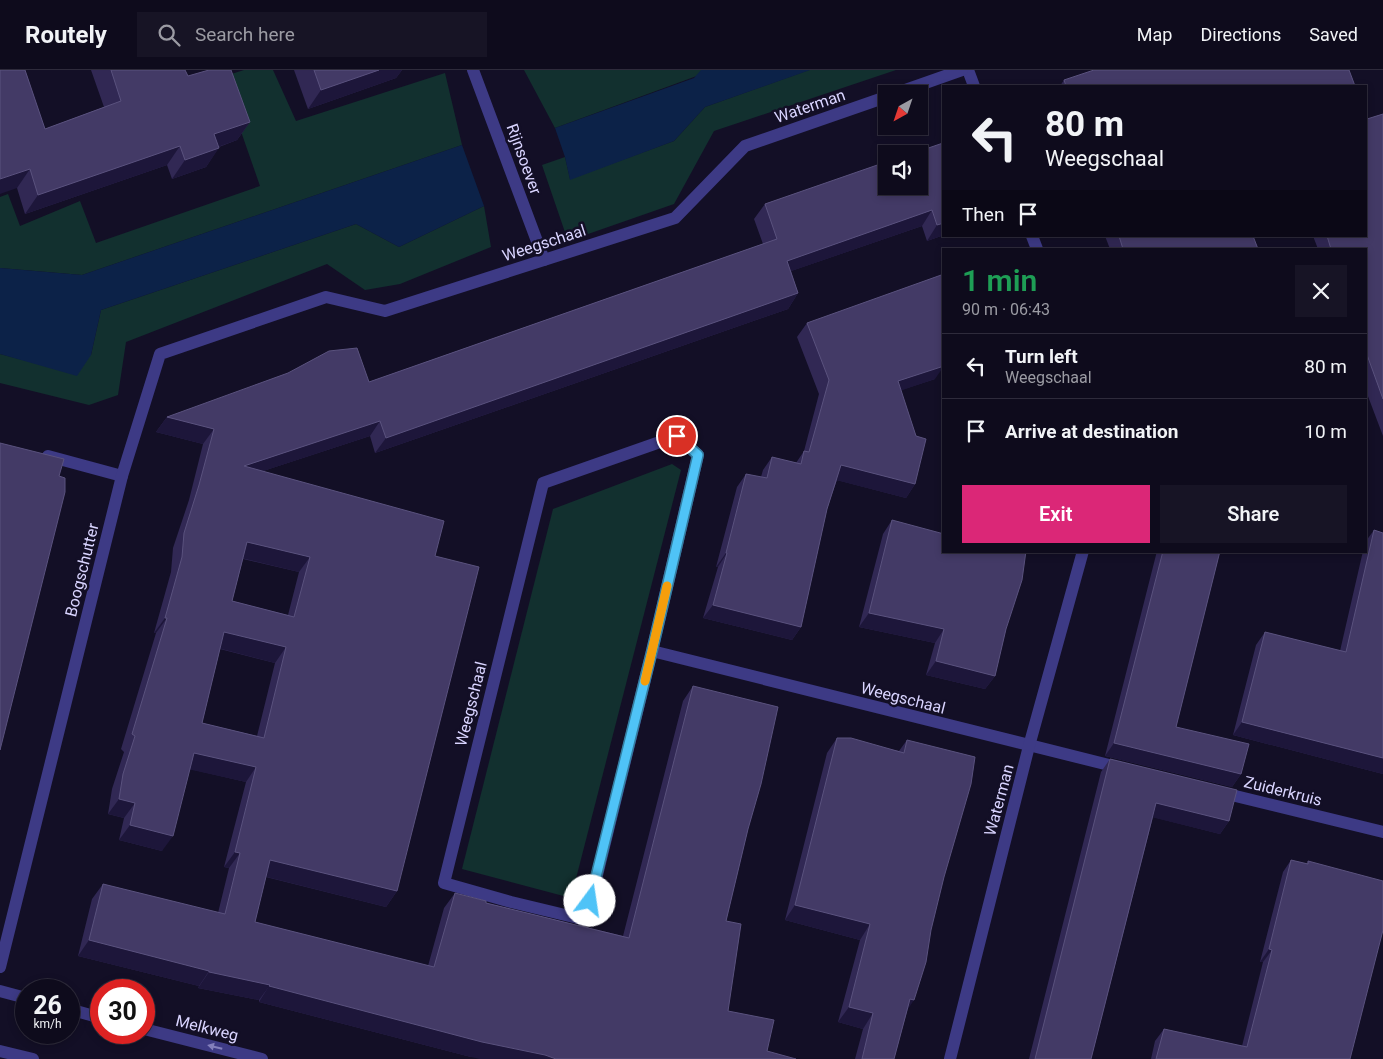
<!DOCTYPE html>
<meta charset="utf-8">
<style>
:root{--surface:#0e0b1c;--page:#171425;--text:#f1f3f6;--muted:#9b9ba3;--line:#2e2b3b;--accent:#db2777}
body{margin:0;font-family:Roboto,sans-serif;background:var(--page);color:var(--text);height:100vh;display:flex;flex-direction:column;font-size:19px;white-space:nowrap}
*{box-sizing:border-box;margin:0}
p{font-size:16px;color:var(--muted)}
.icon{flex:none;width:28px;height:28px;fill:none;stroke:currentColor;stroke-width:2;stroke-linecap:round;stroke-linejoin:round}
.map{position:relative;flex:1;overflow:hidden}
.panel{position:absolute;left:942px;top:178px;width:425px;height:305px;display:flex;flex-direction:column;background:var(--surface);border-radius:0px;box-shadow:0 2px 8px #0003,0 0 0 1px var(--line)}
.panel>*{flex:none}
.banner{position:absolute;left:942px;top:15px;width:425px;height:152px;border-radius:0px;box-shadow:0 2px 8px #0003,0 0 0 1px var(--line);background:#0e0b1c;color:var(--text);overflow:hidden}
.needle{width:32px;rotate:220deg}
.buttons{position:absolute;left:878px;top:15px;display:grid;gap:10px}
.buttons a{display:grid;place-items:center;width:50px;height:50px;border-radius:0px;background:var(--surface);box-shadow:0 2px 8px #0003,0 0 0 1px var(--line);font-size:25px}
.speed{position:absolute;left:15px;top:909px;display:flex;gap:10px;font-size:25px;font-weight:700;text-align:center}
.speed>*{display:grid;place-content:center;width:65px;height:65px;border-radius:50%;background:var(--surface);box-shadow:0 2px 8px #0003,0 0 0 1px var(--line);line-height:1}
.speed small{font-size:12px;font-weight:400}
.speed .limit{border:8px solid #d22;background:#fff;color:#111}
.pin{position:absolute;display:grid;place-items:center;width:42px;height:42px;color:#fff;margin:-21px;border:2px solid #fff;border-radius:50%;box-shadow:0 1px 5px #0007}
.me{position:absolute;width:55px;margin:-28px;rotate:14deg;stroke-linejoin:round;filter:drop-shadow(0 0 4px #0008)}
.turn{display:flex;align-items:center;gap:18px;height:105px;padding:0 20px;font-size:22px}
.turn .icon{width:65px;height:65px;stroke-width:2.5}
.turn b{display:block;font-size:35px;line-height:42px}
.then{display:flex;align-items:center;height:48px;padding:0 20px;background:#0003;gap:10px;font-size:19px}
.round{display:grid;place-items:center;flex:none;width:52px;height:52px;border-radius:0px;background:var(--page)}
.headline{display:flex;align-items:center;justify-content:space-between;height:85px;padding:0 20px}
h1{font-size:30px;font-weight:600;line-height:38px;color:#1e9e55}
.primary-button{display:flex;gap:10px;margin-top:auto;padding:10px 20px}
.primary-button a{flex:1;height:58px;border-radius:0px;background:var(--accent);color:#fff;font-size:20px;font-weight:600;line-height:58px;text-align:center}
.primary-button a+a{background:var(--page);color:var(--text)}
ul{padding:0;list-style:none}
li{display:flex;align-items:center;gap:15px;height:65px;padding:0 20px;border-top:1px solid var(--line)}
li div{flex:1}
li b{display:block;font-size:19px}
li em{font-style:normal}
header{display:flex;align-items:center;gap:30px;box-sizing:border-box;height:70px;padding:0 25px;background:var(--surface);border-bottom:1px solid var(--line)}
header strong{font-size:24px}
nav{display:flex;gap:28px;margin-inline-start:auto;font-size:18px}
.search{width:350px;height:45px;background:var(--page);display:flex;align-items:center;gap:12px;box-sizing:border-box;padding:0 18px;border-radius:0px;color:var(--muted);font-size:19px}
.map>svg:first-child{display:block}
.green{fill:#12302f}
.water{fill:#0c2248}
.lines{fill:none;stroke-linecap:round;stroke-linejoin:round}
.street{stroke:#3d3a85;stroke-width:12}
.wall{fill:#312854;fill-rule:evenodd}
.shaded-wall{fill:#1d163a}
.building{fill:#433a66;stroke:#5a527e;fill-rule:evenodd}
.oneway{fill:#837fbc}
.route-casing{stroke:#337fa1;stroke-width:12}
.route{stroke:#4fc3f7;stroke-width:9}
.slow{stroke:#f59e0b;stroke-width:9}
.labels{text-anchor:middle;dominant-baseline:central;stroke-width:5;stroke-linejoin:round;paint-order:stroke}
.street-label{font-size:16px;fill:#d9d4ff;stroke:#130f26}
</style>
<header>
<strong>Routely</strong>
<div class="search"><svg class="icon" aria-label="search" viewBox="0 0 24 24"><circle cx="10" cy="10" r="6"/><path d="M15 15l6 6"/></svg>Search here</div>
<nav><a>Map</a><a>Directions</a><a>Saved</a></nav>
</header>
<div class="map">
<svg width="1383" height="989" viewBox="0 0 1383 989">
<rect width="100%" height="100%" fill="#130f26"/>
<g class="green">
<path d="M244 0H273L296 51 445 3 462 75 82 205 0 198V127L8 124 20 156 80 131 96 173 260 116 222 7Z"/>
<path d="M524 0H713L555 58Z"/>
<path d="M809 0H896L714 61 674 134 568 171 542 95 565 87 570 109 674 71 705 37Z"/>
<path d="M484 136 491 177 400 214 365 220 327 194 126 272 118 325 89 335 0 313V284L31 292 91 285 101 240 356 154 399 177Z"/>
<path d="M672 394 681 400 571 828 462 799 553 439Z"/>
</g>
<g class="water">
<path d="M701 0H810L705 37 674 71 570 110 565 87 555 58 694 8Z"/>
<path d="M462 75 484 136 399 177 356 154 101 240 91 285 77 306 0 284V198L82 205Z"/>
</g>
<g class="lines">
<g class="street">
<path d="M473 0 544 190"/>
<path d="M968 0 974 16"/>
<path d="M894 24 962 0"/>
<path d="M1032 166 1037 179"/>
<path d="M48 386 122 406"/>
<path d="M652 581 698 385 677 366 543 413 444 813 511 832 586 850 652 581 1121 698"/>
<path d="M1219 722 1383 762"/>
<path d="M0 897 122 406 160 284 326 227 385 241 675 148 745 76 886 27"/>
<path d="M0 921 26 928"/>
<path d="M69 939 101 948"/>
<path d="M144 959 262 989"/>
<path d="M0 981 33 989"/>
<path d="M950 989 1029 676 1083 481"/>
</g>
</g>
<g class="wall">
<path d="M91 0H185L188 6 250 52 237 70 219 77 206 97 172 109 167 95 25 144 17 118 25 1 45 59 104 37Z"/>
<path d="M294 0H402L396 8 308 39Z"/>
<path d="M1064 10 1355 16H1060Z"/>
<path d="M1383 44V366L1366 321V179H1318L1313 166H1366L1367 49Z"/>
<path d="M944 74V165L927 171 922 156 791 201 798 223 788 239 375 383 370 366 263 401 435 486 397 821 386 837 266 807 255 852 428 896 444 838 455 823 486 833 623 866 683 631 693 616 748 759 726 851 471 987 259 932V930L198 918 199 916 78 886 92 829 103 814 218 843 229 798 224 797 246 712 190 699 162 781 119 770 124 748 108 744 112 719 124 682 121 679 156 563H154L171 502 173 478 189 430 203 374 156 362 167 347 369 312 763 174 754 149 765 134ZM243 489 299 502 288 545 232 531ZM220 579 275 593 257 666 202 653Z"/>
<path d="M1105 166H1253L1258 179H1110Z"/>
<path d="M807 253 935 309 901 320 915 414 906 428 837 410 827 439 801 557 792 570 703 548 718 497H716L737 417 746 404 761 407 763 400 772 387 796 393 804 381 819 324 797 267Z"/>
<path d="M892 450 1006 559 995 606 985 619 926 605 935 573 859 557 883 464Z"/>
<path d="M1374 460 1383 463V704L1233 665 1256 575 1265 562 1340 581 1363 481H1366V471Z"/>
<path d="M1157 481H1220L1176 657 1241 704 1232 717 1105 686Z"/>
<path d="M837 668 899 681 907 670 944 807 894 989H855L863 959 838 952 860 870 785 850 827 683Z"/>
<path d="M1110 689 1229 751 1220 764 1153 747 1091 989H1029L1101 702Z"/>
<path d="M1291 790 1307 794 1308 791 1350 989H1151L1155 971 1164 959 1242 976 1263 892H1260L1283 802Z"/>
</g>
<g class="shaded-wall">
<path d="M379 0H402L396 8 308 39 321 20Z"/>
<path d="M250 52 237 70 201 83 214 64Z"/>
<path d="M180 76 167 95 25 144 38 125Z"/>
<path d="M219 78 206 97 172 109 185 90Z"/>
<path d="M30 99 17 118 0 124V109Z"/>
<path d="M932 140 922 156 777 206 787 191Z"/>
<path d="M944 153V165L927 171 937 155Z"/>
<path d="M798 223 788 239 375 383 386 368Z"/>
<path d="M944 296 935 309 888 325 898 311Z"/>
<path d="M167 347 214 359 203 374 156 362Z"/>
<path d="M380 351 370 366 233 411 244 396Z"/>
<path d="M841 395 915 414 906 428 832 409Z"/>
<path d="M247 472 310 487 299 502 237 487Z"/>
<path d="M726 483H727L718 497H716Z"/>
<path d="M713 535 801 557 792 570 703 548Z"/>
<path d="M869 543 944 559 935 573 859 557Z"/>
<path d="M165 548H167L156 563H154Z"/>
<path d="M224 562 286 577 275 593 214 577Z"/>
<path d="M936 591 995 606 985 619 926 605Z"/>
<path d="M1242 652 1383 688V704L1233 665Z"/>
<path d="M1114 673 1241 704 1232 717 1105 686Z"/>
<path d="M194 683 256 697 246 712 183 698Z"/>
<path d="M119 729 135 733 124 748 108 744Z"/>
<path d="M1156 733 1229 751 1220 764 1147 746Z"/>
<path d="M130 755 173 766 162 781 119 770Z"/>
<path d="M235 782 240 783 229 798 224 797Z"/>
<path d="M270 790 397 821 386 837 259 805Z"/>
<path d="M795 835 870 854 860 870 785 850Z"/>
<path d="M89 870 209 901 199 916 78 886Z"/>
<path d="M1269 879 1272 880 1263 892H1260Z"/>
<path d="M209 902 270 915 259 930 198 918Z"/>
<path d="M269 916 545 985 556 989H480L471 987 259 932Z"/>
<path d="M910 929 914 930 904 945Z"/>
<path d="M849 937 873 943 863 959 838 952Z"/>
</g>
<g class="building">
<path d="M0 0H25L45 59 121 31 111 0H185L188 6 209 0H231L250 52 214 64 219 78 185 90 180 76 38 125 30 99 0 109Z"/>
<path d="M314 0H379L321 20Z"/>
<path d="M1094 0H1349L1355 16H1066L1064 10Z"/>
<path d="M1383 44V329L1366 282V179H1331L1327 166H1366V47L1367 49Z"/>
<path d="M943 73 944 153 937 155 932 140 787 191 798 223 386 368 380 351 244 396 444 451 435 486 479 497 397 821 270 790 255 852 434 897 455 823 486 831V833L629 868 693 616 778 637 761 714 748 759 726 851 741 854 728 941 774 950 767 981 796 989H556L545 985 482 972 269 916 270 915 209 902V901L89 870 103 814 225 844 240 783 235 782 256 697 194 683 173 766 130 755 135 733 119 729 123 704 135 666 132 664 167 548H165L182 487 184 463 199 415 214 359 167 347 288 303 329 281 357 278 369 312 777 169 765 134 886 92V116H919V84H911ZM247 472 310 487 294 547 232 531ZM224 562 286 577 264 668 202 653Z"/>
<path d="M1119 166H1253L1258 179H1123Z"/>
<path d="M944 204V296L898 311 916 366 926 369 915 414 841 395 827 439 801 557 713 535 727 483H726L746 404 767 408 772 387 801 394 804 381 809 382 829 310 807 253Z"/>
<path d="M0 373 64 389 59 406 65 408V422L0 680Z"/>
<path d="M892 450 944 464V481H1026L1022 510 1006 559 995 606 936 591 944 559 869 543Z"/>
<path d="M1374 460 1383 463V688L1242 652 1265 562 1346 582Z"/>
<path d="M1163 481H1220L1176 657 1249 674 1241 704 1114 673Z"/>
<path d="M837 668H851L904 683 907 670 975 687 971 714 944 807 931 860 926 892 914 930 910 929 894 989H862L873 943 849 937 870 854 795 835Z"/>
<path d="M1110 689 1237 720 1229 751 1156 733 1091 989H1035Z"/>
<path d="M1291 790 1308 794V791L1383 811V860L1350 989H1156L1164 959 1247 977 1272 880 1269 879Z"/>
</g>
<defs><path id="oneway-solid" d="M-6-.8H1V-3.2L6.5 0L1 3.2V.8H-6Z" transform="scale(1.25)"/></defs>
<use class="oneway" href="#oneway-solid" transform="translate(215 977) rotate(-166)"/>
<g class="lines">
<defs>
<path id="route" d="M590 831 652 581 698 385 677 366"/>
</defs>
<use href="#route" class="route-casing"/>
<use href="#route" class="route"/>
<path class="slow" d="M645 611 667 516"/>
</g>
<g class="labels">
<g class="street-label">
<text transform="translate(810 36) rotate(-19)">Waterman</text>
<text transform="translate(524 89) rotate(70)">Rijnsoever</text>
<text transform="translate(544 173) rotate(-18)">Weegschaal</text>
<text transform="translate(82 500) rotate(-76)">Boogschutter</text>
<text transform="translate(903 628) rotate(14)">Weegschaal</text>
<text transform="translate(471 634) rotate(-76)">Weegschaal</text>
<text transform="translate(1283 721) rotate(14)">Zuiderkruis</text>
<text transform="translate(999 730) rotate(-75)">Waterman</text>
<text transform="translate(207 958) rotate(14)">Melkweg</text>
</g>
</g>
</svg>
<div class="buttons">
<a><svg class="needle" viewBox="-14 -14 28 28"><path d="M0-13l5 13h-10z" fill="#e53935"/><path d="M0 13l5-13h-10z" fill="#9b9ba3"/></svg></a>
<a><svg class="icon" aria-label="sound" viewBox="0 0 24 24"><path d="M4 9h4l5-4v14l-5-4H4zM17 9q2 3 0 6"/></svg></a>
</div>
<div class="speed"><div>26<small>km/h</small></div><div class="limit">30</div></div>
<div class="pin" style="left:677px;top:366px;background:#d93025"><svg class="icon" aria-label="arrive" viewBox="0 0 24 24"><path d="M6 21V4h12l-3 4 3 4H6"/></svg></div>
<svg class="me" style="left:590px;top:831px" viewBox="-20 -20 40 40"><circle r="19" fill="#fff"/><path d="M0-13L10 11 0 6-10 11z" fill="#4fc3f7"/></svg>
<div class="banner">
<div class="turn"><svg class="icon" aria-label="left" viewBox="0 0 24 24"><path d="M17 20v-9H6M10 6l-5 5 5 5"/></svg><div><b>80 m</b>Weegschaal</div></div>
<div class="then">Then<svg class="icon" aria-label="arrive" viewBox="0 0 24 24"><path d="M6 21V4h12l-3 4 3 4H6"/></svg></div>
</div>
<section class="panel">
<div class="headline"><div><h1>1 min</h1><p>90 m · 06:43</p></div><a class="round"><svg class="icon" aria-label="close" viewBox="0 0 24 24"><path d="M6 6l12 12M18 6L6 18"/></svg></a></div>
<ul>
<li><svg class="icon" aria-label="left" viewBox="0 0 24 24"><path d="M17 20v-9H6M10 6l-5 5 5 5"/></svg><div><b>Turn left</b><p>Weegschaal</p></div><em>80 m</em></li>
<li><svg class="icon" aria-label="arrive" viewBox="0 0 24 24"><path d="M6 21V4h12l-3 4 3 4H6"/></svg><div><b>Arrive at destination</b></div><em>10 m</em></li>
</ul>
<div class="primary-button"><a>Exit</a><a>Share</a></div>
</section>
</div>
